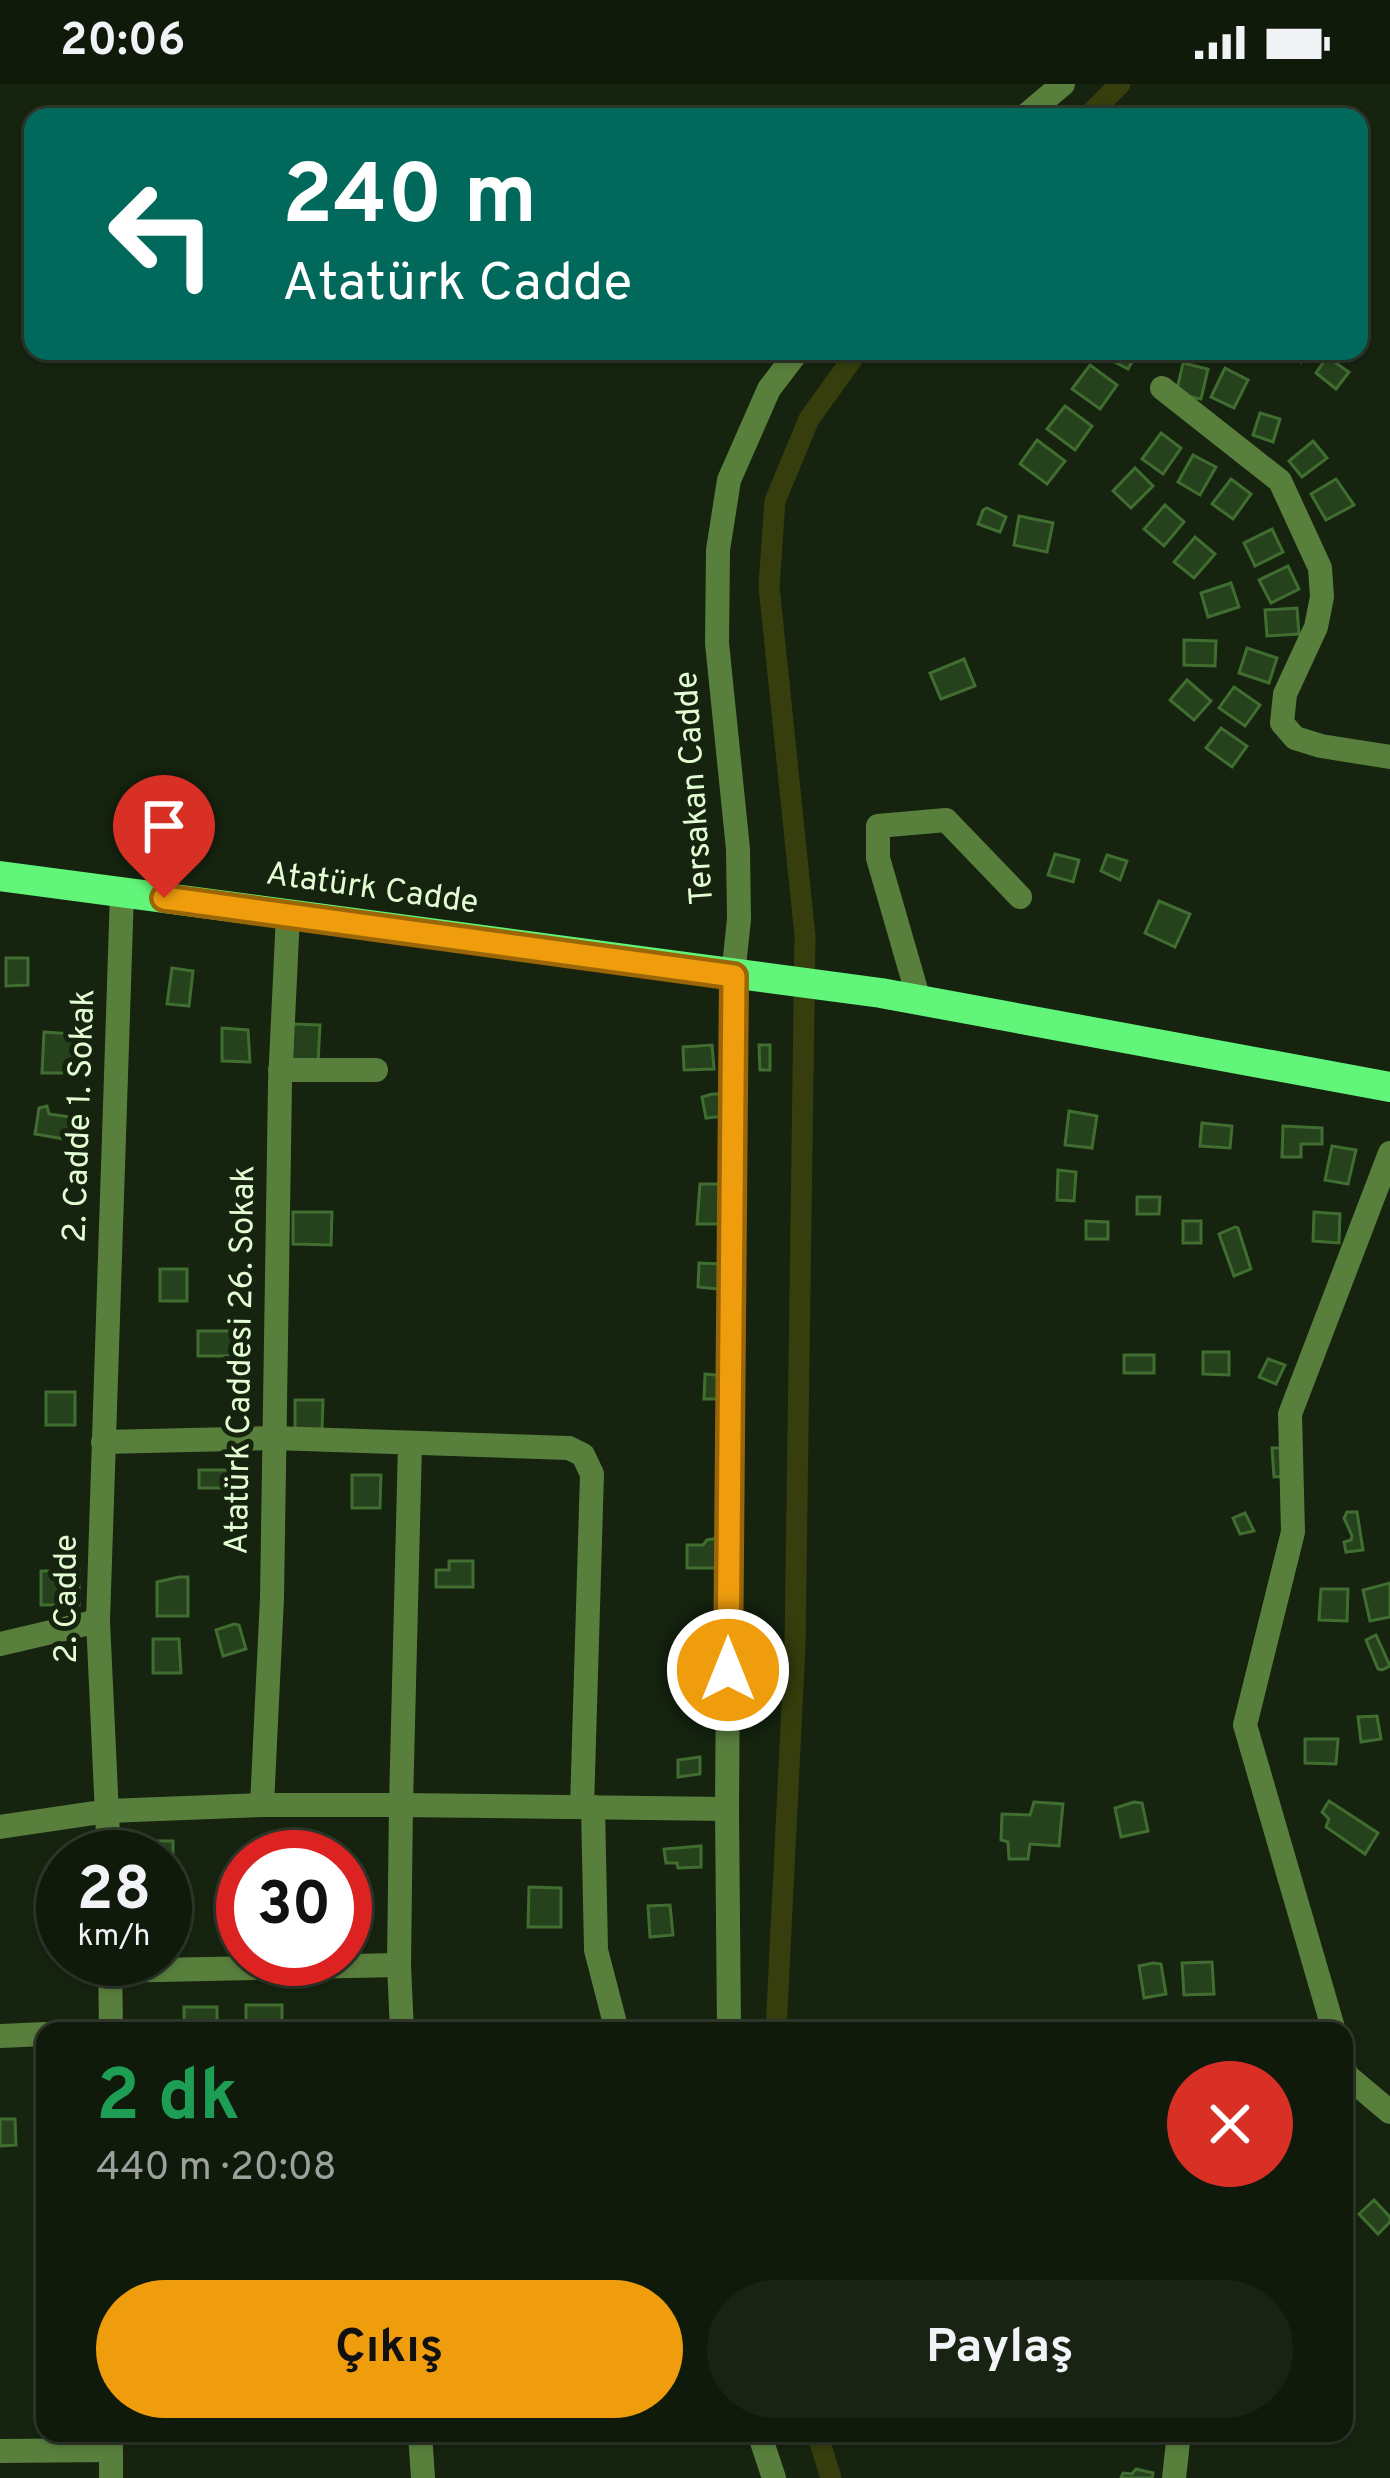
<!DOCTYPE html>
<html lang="tr">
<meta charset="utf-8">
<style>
:root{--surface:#101a0b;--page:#192314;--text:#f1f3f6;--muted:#9ca19d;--line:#30382c;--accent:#ef9d0d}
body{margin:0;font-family:Overpass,sans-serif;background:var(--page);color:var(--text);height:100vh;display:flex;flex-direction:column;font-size:45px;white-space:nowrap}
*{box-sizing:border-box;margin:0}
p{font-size:39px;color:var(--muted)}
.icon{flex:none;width:66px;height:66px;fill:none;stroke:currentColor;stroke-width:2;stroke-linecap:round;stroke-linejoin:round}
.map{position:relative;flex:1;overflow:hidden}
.drawer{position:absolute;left:36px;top:1938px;width:1317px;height:420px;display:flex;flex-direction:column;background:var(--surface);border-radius:24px;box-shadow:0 3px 9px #0004,0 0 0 3px var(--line)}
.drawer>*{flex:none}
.guide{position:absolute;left:24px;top:24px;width:1344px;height:252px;border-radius:24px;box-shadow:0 3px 9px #0004,0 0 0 3px var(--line);background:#00695c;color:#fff;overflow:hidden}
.speed{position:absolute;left:36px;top:1746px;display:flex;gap:24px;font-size:60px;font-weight:700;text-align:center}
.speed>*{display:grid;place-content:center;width:156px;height:156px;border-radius:50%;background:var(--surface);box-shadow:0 3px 9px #0004,0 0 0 3px var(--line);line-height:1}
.speed small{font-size:30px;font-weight:400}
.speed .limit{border:18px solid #d22;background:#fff;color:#111}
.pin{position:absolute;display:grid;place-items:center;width:102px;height:102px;color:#fff;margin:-123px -51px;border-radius:50% 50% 50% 0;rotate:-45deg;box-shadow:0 0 12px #0007}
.pin .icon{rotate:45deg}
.me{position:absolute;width:132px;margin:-66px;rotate:0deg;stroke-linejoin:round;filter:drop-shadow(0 0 9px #0008)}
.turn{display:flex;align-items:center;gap:42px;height:252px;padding:0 60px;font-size:54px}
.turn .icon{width:156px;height:156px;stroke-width:2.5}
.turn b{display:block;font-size:84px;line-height:102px}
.round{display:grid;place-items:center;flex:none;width:126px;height:126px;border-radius:63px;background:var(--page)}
.overview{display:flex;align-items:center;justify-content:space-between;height:204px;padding:0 60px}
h1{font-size:72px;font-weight:700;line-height:90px;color:#1e9e55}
.primary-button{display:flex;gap:24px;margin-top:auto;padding:24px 60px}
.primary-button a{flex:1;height:138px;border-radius:72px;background:var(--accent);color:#111;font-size:48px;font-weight:700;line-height:138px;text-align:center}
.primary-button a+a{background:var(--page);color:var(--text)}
.status{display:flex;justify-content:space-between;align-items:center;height:84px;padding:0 60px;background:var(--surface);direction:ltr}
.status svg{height:33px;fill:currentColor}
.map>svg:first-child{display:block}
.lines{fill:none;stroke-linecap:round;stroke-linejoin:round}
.canal{stroke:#363e0d;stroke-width:21}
.building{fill:#26421c;stroke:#406d30;stroke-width:3}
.minor{stroke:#597f3d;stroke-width:24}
.major{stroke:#61f679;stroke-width:30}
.route-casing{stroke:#9b6608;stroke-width:30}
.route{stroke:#ef9d0d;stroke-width:21}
.labels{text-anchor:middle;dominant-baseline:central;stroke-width:10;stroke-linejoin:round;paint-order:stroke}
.street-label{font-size:33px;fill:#e2fdd3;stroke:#15230f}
</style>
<div class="status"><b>20:06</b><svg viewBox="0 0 49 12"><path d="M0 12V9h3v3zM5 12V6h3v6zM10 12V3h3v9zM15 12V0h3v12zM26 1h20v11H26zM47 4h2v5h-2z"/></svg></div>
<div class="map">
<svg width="1390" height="2394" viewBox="0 0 1390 2394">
<rect width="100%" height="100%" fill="#15230f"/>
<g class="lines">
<g class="canal">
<path d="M1087 33 1120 0"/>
<path d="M776 1947 795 1562 805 852 769 502 775 417 809 335 858 267"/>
<path d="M817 2349 831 2394"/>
</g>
</g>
<g class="building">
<path d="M1099 267H1138L1128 285 1098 269Z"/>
<path d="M1280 267H1306L1301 278Z"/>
<path d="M1327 273 1349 288 1336 305 1316 289Z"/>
<path d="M1183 279 1208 285 1201 315 1176 310Z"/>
<path d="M1090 281 1117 301 1100 325 1072 305Z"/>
<path d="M1225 284 1248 296 1234 324 1211 313Z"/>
<path d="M1065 322 1092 342 1075 366 1047 345Z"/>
<path d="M1260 329 1280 335 1273 358 1253 351Z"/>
<path d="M1161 349 1181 364 1163 390 1142 375Z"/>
<path d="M1037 356 1065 377 1047 400 1020 380Z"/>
<path d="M1313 357 1327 374 1302 393 1289 377Z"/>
<path d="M1193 371 1216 383 1200 411 1178 398Z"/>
<path d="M1135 384 1153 402 1131 424 1113 407Z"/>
<path d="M1231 395 1251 410 1233 435 1212 420Z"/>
<path d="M1336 395 1354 421 1326 436 1311 410Z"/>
<path d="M1165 421 1184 438 1164 462 1144 445Z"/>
<path d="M987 424 1006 433 1000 448 978 440 983 426Z"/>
<path d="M1019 432 1053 439 1047 468 1014 461Z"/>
<path d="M1272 445 1283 468 1255 482 1244 459Z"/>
<path d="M1195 453 1215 470 1194 494 1174 478Z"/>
<path d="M1288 482 1299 505 1271 519 1259 496Z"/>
<path d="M1231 499 1239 523 1208 533 1201 509Z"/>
<path d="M1297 524 1299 550 1267 552 1265 526Z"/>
<path d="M1184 556 1216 557 1215 582 1184 581Z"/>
<path d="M1247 564 1277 574 1269 599 1239 589Z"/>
<path d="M964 575 975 602 941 615 930 589Z"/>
<path d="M1187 596 1211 617 1194 636 1170 616Z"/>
<path d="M1234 603 1260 621 1245 642 1219 624Z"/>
<path d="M1221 644 1247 662 1232 683 1206 664Z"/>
<path d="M1055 770 1079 776 1073 798 1048 791Z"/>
<path d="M1107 771 1127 777 1120 796 1101 787Z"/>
<path d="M1159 817 1190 830 1175 863 1145 849Z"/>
<path d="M6 874H28V901L6 902Z"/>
<path d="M172 884 193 887 189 922 167 920Z"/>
<path d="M293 940 320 941 318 979H291Z"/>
<path d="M222 944 248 946 250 978 222 977Z"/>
<path d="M44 948 72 950 71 989H42Z"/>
<path d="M712 961 714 985 684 986 683 963Z"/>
<path d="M759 961H770V986H760Z"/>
<path d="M712 1010H722L725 1032 706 1034 702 1013Z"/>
<path d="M47 1022 49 1030 77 1034 76 1057 35 1050 39 1024Z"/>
<path d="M1069 1027 1097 1032 1092 1064 1065 1061Z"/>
<path d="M1202 1039 1232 1042 1230 1064 1200 1062Z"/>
<path d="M1283 1042 1322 1044V1060H1301V1073H1282Z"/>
<path d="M1332 1062 1356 1066 1348 1100 1325 1096Z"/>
<path d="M1058 1086 1076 1088 1074 1117 1057 1116Z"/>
<path d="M700 1100H726L724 1140H697Z"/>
<path d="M1137 1113H1160L1159 1130H1137Z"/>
<path d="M293 1128H332L331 1161 293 1160Z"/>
<path d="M1314 1128 1340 1130 1339 1159 1313 1157Z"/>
<path d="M1086 1137 1108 1138V1155H1086Z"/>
<rect x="1183" y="1137" width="18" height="22"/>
<path d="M1235 1143 1238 1144 1251 1185 1234 1192 1219 1150Z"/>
<path d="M699 1179 720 1180 718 1205 698 1203Z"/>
<rect x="160" y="1185" width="27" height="32"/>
<rect x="198" y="1247" width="46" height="25"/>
<path d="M1203 1268H1229V1291L1203 1290Z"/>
<rect x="1124" y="1271" width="30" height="18"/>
<path d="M1268 1275 1285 1281 1276 1300 1259 1293Z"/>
<path d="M705 1290 726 1292 725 1315H704Z"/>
<rect x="46" y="1308" width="29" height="33"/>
<path d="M295 1316H323L322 1348H295Z"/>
<path d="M1272 1364H1287L1289 1392 1274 1393Z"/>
<rect x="199" y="1386" width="39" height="18"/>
<path d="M352 1391H381L380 1424H352Z"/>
<path d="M1347 1428H1357L1363 1466 1346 1468 1344 1458 1351 1456 1352 1452 1344 1434Z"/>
<path d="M1245 1429 1254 1447 1240 1450 1233 1434Z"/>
<path d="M718 1454 719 1484H687V1461H703L707 1456Z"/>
<path d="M449 1477H473V1503H436V1486H449Z"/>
<rect x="41" y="1487" width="38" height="34"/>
<path d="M179 1493H188V1532H157V1498Z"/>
<path d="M1390 1499V1533L1370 1537 1363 1506Z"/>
<path d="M1321 1505H1348L1347 1537 1319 1536Z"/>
<path d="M234 1540 239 1541 246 1565 223 1572 216 1546Z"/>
<path d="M1376 1551 1390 1582 1382 1586 1378 1585 1366 1556Z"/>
<path d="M153 1555H179L181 1589H153Z"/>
<path d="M699 1624 714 1625 713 1638H699Z"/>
<path d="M1377 1632 1381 1655 1361 1658 1358 1633Z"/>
<path d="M1305 1655H1338L1336 1680 1305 1679Z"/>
<path d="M700 1673V1690L678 1693V1676Z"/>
<path d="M1329 1717 1378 1749 1365 1770 1326 1743 1329 1735 1322 1728Z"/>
<path d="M1034 1718 1063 1720 1059 1762 1030 1760 1028 1775H1009L1008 1758 1001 1756 1002 1730 1030 1731Z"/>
<path d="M1134 1718 1142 1719 1148 1747 1121 1753 1115 1724Z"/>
<path d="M155 1757H173V1775L157 1773Z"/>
<path d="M701 1762V1783L678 1784 677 1779H666L664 1765Z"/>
<path d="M529 1803 561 1804V1843H528Z"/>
<path d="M670 1821 673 1851 650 1853 648 1822Z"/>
<rect x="231" y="1825" width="12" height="38"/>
<path d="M1212 1878 1214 1910 1184 1911 1182 1879Z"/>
<path d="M1153 1879 1161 1880 1166 1910 1144 1914 1139 1882Z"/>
<rect x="246" y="1921" width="36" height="26"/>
<rect x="184" y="1923" width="33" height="24"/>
<path d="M0 2035H15L16 2061 0 2062Z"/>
<path d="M1374 2116 1390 2133V2138L1378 2150 1359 2130Z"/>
<path d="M1136 2385 1153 2389 1152 2394H1121L1123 2389 1132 2390Z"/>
</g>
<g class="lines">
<g class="minor">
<path d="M1024 33 1063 0"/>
<path d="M1162 304 1280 397 1320 484 1322 513 1316 543 1285 610 1282 639 1295 654 1321 662 1390 673"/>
<path d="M919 916 878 774V742L946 736 1020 813"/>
<path d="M280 986H376"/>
<path d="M103 1358 274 1354 569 1364 583 1371 592 1390 582 1723"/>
<path d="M0 1560 98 1537"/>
<path d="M262 1721 272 1514 280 999 288 831"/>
<path d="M593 1723 596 1866 617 1947"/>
<path d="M0 1743 108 1727 262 1721H401L410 1360"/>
<path d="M109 1773 98 1537 122 809"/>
<path d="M110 1875 111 1947"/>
<path d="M110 1887 399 1881"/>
<path d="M402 1947 399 1881 401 1721 727 1725"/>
<path d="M729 1947 727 1725 733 892 739 835 738 765 717 559 718 466 729 396 769 305 798 267"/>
<path d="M1334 1947 1245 1641 1293 1448 1290 1330 1390 1069"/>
<path d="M0 1952 45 1950"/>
<path d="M1344 1982 1346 1991 1390 2028"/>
<path d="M111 2349V2394"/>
<path d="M420 2349 423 2394"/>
<path d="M759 2349 774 2394"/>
<path d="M0 2367 111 2366"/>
<path d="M1174 2394 1179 2349"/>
</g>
<path class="major" d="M0 792 881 909 1390 1003"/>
</g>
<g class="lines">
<defs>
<path id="route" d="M164 814 734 892 728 1586"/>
</defs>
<use href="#route" class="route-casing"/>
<use href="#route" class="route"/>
</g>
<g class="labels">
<g class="street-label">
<text transform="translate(696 704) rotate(-94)">Tersakan Cadde</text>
<text transform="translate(372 806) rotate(8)">Atatürk Cadde</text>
<text transform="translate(81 1032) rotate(-88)">2. Cadde 1. Sokak</text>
<text transform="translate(242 1276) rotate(-89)">Atatürk Caddesi 26. Sokak</text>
<text transform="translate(68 1515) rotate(-90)">2. Cadde</text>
</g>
</g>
</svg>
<div class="speed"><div>28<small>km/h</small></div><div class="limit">30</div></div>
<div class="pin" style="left:164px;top:814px;background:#d93025"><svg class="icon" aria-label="arrive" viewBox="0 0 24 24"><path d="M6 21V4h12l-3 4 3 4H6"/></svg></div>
<svg class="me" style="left:728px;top:1586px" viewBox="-20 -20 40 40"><circle r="17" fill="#ef9d0d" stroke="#fff" stroke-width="3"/><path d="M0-11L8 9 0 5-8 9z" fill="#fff"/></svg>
<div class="guide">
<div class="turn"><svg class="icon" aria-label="left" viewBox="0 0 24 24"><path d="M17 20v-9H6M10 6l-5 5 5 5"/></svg><div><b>240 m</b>Atatürk Cadde</div></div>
</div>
<section class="drawer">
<div class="overview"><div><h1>2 dk</h1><p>440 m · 20:08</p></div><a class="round" style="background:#d93025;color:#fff"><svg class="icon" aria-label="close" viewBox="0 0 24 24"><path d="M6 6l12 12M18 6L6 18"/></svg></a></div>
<div class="primary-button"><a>Çıkış</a><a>Paylaş</a></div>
</section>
</div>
